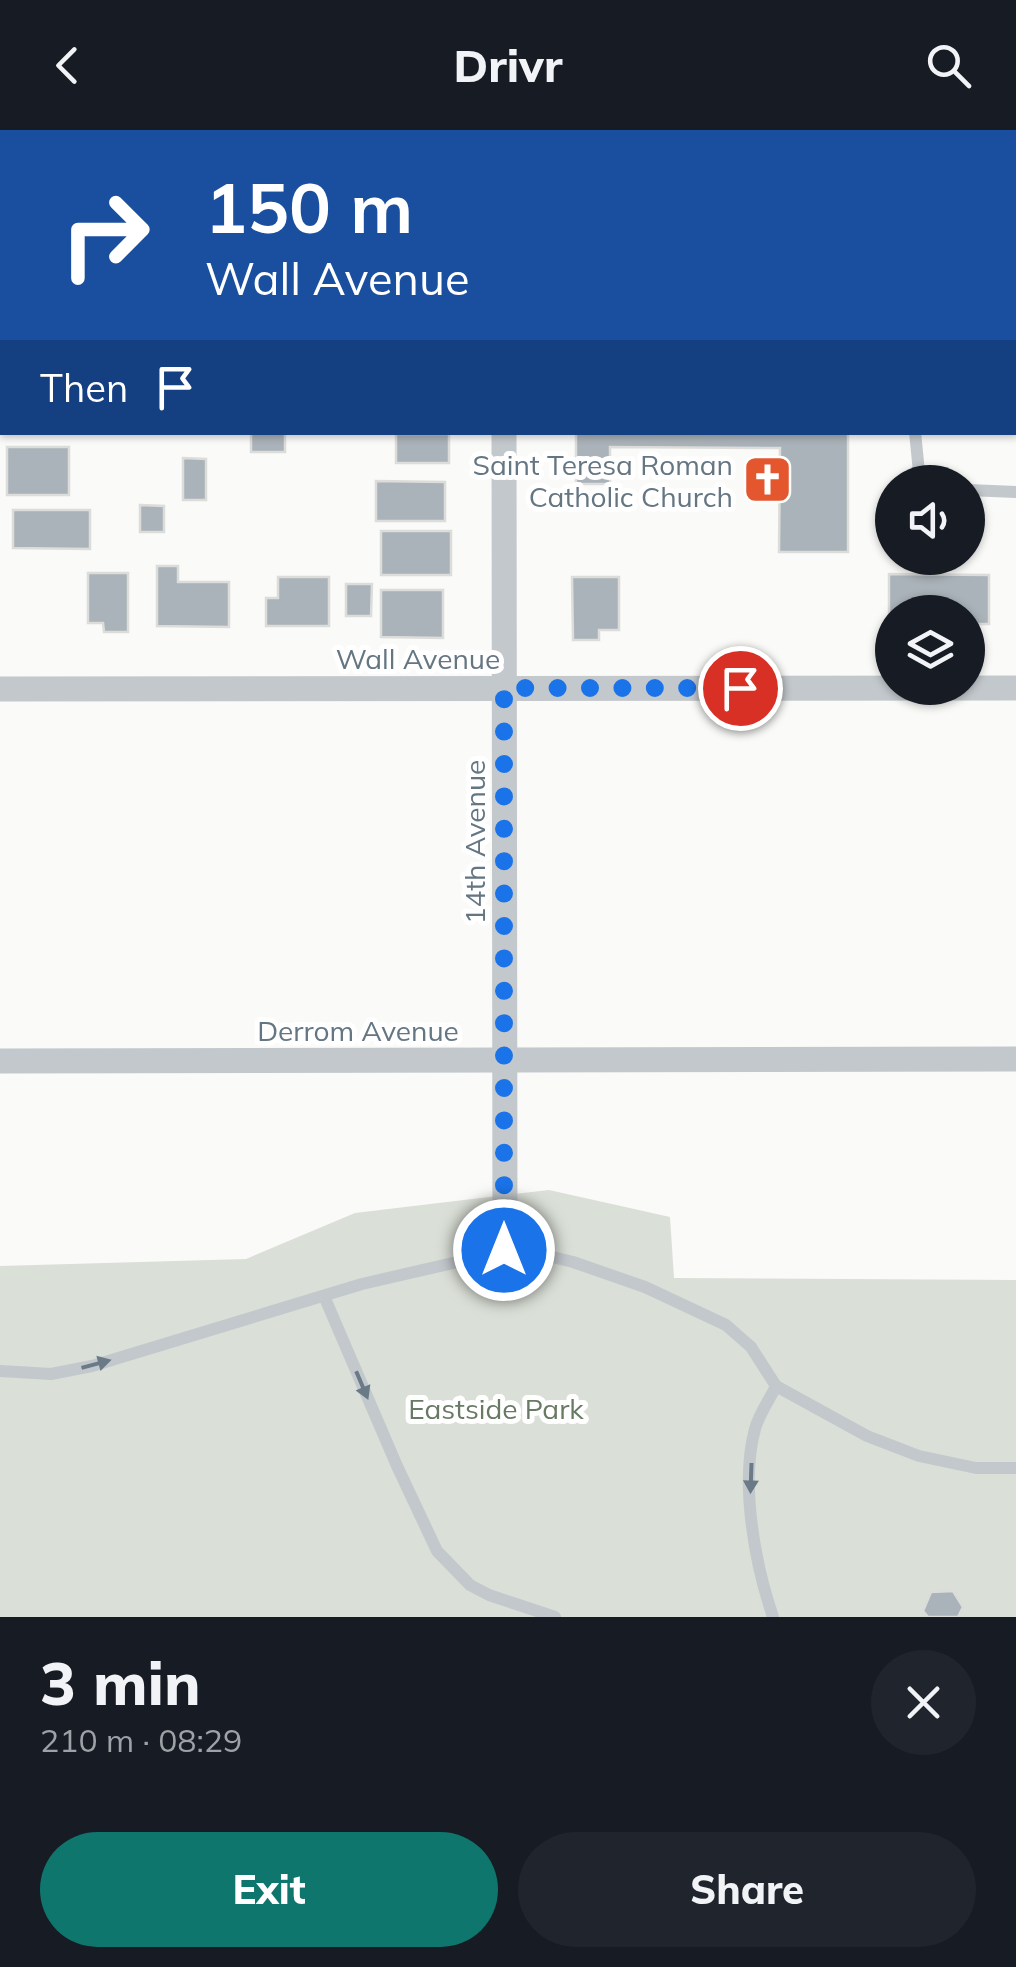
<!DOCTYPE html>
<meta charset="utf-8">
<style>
:root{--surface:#171b24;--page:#20242c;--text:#f1f3f6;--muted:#9ea1a6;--accent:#0f766e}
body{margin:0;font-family:Mulish,sans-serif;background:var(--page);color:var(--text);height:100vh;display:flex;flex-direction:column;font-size:38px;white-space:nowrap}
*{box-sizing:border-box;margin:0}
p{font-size:32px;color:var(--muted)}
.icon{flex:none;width:55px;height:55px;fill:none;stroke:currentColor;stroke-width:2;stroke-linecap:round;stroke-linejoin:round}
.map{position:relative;height:1487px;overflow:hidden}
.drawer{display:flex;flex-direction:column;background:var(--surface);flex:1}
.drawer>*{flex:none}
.banner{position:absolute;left:0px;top:0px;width:1018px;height:305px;box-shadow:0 2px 8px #0004;background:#1a4fa0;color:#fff;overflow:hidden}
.buttons{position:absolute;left:875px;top:335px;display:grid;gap:20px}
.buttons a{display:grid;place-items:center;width:110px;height:110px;border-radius:50%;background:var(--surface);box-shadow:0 2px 8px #0004;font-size:50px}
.pin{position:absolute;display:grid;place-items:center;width:85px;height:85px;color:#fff;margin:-42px;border:5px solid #fff;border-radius:50%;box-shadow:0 2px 10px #0007}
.me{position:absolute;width:110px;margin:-55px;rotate:0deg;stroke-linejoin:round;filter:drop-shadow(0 0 8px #0008)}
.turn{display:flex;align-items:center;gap:35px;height:210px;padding:0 40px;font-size:45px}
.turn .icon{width:130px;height:130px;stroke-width:2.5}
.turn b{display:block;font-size:70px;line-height:85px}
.then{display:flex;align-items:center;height:95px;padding:0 40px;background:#0003;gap:20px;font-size:38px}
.round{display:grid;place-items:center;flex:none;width:105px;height:105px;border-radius:52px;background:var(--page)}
.head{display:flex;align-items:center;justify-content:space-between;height:170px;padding:0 40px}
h1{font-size:60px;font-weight:800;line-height:75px}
.button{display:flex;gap:20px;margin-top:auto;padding:20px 40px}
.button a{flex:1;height:115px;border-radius:60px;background:var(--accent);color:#fff;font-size:40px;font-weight:800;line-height:115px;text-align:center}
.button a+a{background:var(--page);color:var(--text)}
header{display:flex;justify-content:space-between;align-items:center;height:130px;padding:0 40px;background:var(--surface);font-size:45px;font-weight:800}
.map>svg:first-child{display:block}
.green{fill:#dadfd7}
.building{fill:#aab3b9;stroke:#dcdcda;stroke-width:2.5}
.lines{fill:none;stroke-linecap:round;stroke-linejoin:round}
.secondary-casing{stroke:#b3babf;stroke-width:40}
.service{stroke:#c3c8cc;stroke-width:12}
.minor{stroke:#c3c8cc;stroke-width:25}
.secondary{stroke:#fff;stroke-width:35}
.oneway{fill:#6a7a87}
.route{stroke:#1a73e8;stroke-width:18;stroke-dasharray:0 32.4}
.labels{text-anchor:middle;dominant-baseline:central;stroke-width:10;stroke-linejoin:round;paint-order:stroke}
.poi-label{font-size:28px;fill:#657683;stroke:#fff;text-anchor:end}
.street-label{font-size:28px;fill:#657683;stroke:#fff}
.park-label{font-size:28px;fill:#687a64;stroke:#fff}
</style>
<header><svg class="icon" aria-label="back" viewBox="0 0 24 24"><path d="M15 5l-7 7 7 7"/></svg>Drivr<svg class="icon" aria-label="search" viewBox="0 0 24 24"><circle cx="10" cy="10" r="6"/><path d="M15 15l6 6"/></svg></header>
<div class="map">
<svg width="1016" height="1487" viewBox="0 0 1016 1487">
<rect width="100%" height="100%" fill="#fafaf8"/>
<path class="green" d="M549 1060 670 1087 674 1148 1016 1150V1487H0V1136L246 1129 355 1083Z"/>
<g class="building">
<rect x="251" y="302" width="34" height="20"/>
<path d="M576 302H848V422H779L780 318 610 317V354H576Z"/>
<rect x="396" y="304" width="53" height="29"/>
<rect x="7" y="317" width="62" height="48"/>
<path d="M183 328 206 329V370H183Z"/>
<path d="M376 351 445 352V391H376Z"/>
<path d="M140 375 164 376V402H140Z"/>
<path d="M13 380H90V419L13 418Z"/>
<rect x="381" y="401" width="70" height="44"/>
<path d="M157 436H178V452H229V497L157 496Z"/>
<path d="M88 443H128V502H104L103 493H88Z"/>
<path d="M889 444 989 445V494H968V482H892V494H889Z"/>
<path d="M278 447H329V496H266V468H278Z"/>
<path d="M572 447H619V500H599V510H573Z"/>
<path d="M346 454H372L371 486H346Z"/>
<path d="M381 460H443V508L381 507Z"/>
<path d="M953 1461 963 1477 958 1487H928L923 1481 931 1462Z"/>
</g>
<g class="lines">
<defs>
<g id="secondary">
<path d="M0 190H2"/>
<path d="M1015 190H1016"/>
</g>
</defs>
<use href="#secondary" class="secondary-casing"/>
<g class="service">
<path d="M1015 82H1016"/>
<path d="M1015 256H1016"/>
<path d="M915 302 920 352"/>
<path d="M968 360 1016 362"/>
<path d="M324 1166 397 1336 437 1421 470 1455 489 1465 555 1487"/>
<path d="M0 1241 51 1244 92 1236 362 1154 505 1121 540 1124 573 1132 645 1157 726 1195 751 1217 776 1256 867 1306 919 1326 976 1338H1016"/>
<path d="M773 1487C755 1434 740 1354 755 1299 759 1284 770 1269 776 1256"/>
</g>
<g class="minor">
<path d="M503 0V2"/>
<path d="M504 302 505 1121"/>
<path d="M0 559 1016 558"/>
<path d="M0 931 1016 929"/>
</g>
<use href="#secondary" class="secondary"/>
</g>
<defs><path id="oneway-solid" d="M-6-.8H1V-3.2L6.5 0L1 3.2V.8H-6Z" transform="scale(2.5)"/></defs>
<g class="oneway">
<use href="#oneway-solid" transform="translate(96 1234) rotate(-15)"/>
<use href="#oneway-solid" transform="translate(362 1255) rotate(67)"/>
<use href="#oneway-solid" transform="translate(751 1348) rotate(92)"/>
</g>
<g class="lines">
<path class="route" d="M504 1120V558H740"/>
</g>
<defs>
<symbol id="church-square" viewBox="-11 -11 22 22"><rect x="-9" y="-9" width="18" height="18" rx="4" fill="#e4572e" stroke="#fff"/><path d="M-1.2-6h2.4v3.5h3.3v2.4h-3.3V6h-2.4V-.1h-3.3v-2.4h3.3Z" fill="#fff"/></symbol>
</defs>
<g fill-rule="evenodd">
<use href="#church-square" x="740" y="322" width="55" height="55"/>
</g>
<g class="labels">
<g class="poi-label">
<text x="733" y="334">Saint Teresa Roman<tspan x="733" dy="32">Catholic Church</tspan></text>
</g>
<g class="street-label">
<text x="418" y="528">Wall Avenue</text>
<text transform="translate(474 712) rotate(-90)">14th Avenue</text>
<text x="358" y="900">Derrom Avenue</text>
</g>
<g class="park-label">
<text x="496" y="1278">Eastside Park</text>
</g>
</g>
</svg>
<div class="buttons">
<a><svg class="icon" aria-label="sound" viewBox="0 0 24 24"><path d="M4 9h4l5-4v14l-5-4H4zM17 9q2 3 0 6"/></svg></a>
<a><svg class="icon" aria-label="layers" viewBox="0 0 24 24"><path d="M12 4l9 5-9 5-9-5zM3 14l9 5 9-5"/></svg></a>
</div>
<div class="pin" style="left:740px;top:558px;background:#d93025"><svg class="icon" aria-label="arrive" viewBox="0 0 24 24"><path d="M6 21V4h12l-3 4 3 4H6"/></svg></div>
<svg class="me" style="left:504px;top:1120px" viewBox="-20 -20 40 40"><circle r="17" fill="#1a73e8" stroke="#fff" stroke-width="3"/><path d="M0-11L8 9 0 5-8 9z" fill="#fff"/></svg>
<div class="banner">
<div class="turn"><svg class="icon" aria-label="right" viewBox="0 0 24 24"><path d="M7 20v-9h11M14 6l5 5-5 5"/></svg><div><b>150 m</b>Wall Avenue</div></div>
<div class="then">Then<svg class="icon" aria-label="arrive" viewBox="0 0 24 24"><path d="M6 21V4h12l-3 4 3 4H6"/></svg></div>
</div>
</div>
<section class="drawer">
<div class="head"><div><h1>3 min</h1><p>210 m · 08:29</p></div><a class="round"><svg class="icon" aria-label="close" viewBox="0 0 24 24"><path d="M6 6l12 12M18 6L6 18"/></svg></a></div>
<div class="button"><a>Exit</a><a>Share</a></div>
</section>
